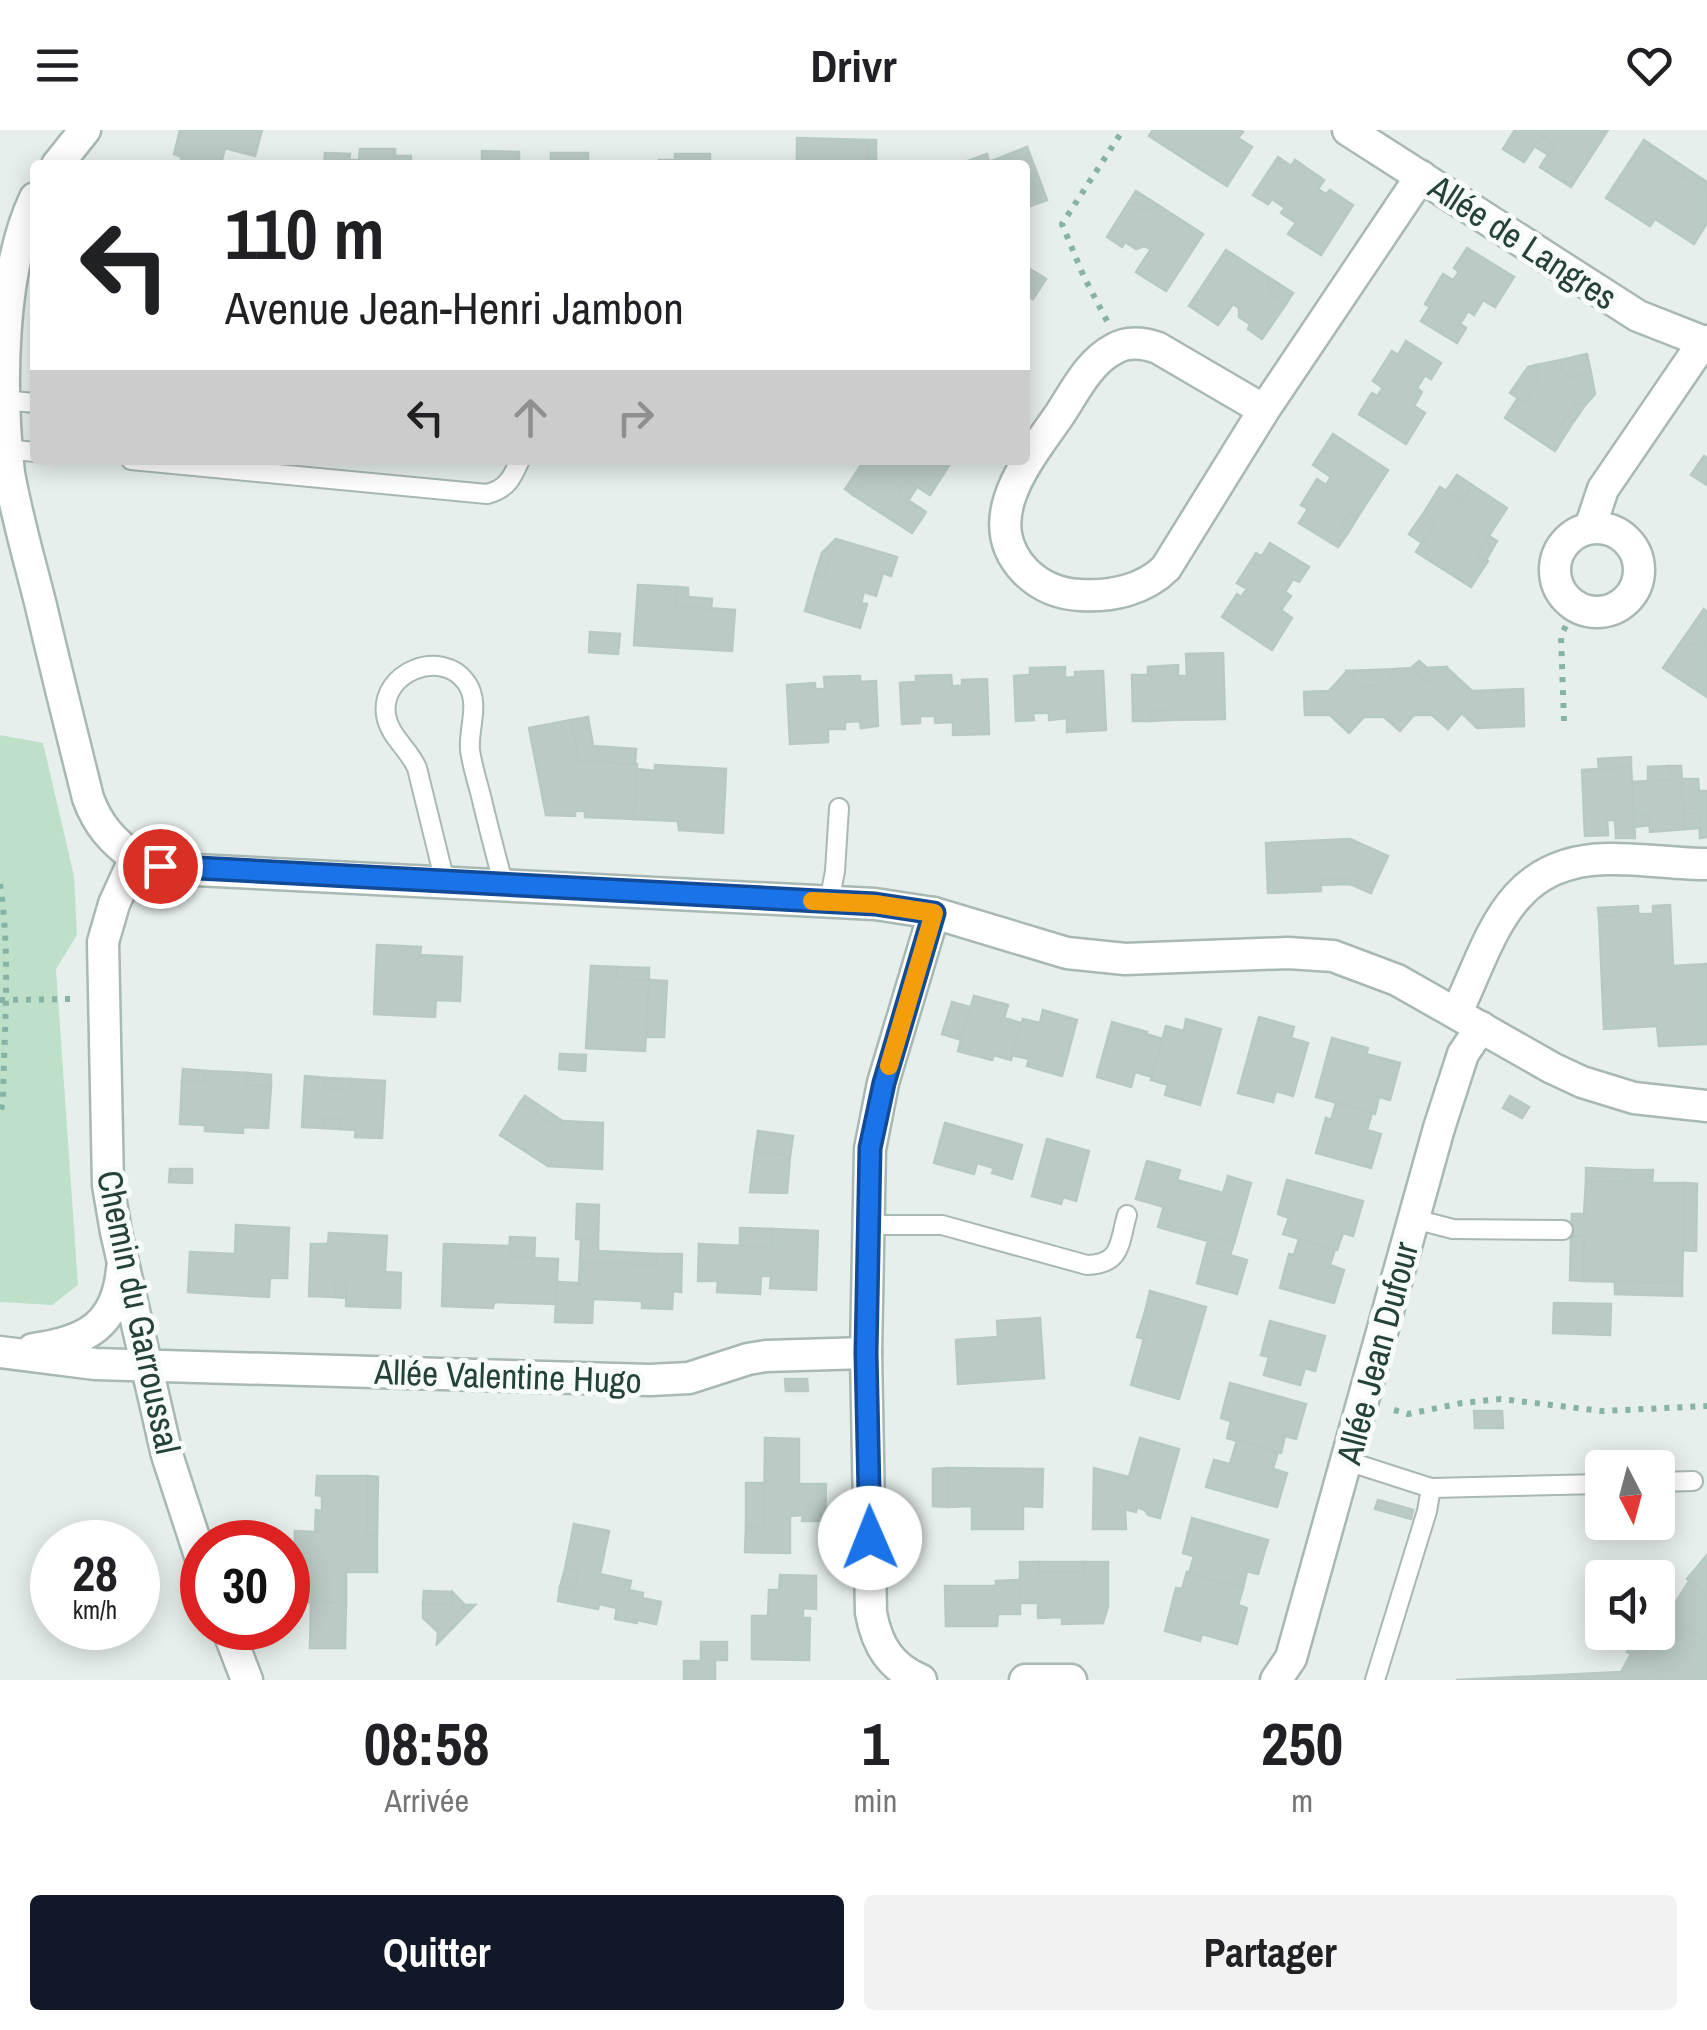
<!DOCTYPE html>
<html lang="fr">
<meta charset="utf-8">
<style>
:root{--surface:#fff;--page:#f2f2f2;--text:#202124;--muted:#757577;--accent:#111827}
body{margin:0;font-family:"Archivo Narrow",sans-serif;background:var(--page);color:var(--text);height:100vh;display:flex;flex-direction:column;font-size:38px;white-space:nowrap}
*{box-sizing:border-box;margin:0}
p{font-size:32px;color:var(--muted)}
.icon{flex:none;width:55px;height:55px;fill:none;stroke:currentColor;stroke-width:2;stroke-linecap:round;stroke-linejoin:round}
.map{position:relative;height:1550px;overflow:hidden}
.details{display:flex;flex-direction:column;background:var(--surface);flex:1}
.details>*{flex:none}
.guide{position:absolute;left:30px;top:30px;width:1000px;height:305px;border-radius:10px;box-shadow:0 5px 25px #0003;background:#fff;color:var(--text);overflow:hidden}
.needle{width:65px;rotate:174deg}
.fabs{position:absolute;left:1585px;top:1320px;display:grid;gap:20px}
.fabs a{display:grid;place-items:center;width:90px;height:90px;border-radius:10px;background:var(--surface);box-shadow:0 5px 25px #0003;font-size:50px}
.speed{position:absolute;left:30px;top:1390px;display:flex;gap:20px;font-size:50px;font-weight:700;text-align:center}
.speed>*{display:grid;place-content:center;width:130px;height:130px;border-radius:50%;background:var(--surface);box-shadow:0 5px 25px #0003;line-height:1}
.speed small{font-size:25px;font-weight:400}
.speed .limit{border:15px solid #d22;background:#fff;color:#111}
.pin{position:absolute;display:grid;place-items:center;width:85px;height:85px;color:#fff;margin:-42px;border:5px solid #fff;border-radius:50%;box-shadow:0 2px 10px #0007}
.me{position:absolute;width:110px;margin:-55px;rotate:359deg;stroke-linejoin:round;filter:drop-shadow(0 0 8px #0008)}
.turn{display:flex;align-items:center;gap:35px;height:210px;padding:0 30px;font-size:45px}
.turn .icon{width:130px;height:130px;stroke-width:2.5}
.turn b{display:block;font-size:70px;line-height:85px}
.lanes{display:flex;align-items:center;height:95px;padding:0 30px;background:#0003;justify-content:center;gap:50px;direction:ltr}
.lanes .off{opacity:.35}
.eta{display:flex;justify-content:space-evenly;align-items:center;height:170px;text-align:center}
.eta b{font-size:60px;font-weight:800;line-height:70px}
.button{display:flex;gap:20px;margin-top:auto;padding:20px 30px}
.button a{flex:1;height:115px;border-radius:10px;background:var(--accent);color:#fff;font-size:40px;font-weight:800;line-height:115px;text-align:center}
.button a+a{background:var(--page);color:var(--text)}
header{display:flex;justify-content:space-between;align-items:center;height:130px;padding:0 30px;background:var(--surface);font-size:45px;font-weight:800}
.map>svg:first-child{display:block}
.green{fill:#bfe0c8}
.building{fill:#bbcac4;stroke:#b8c9c2;stroke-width:2.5}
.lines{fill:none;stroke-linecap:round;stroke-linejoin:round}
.lane-casing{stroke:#a8b8b2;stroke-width:22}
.street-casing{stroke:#a8b8b2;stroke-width:35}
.path{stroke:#86b3a5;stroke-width:6;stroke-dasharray:5 8;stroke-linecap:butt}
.lane{stroke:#fff;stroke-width:18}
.street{stroke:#fff;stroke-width:30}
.route-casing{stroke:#114b97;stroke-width:25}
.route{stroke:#1a73e8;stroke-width:18}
.slow{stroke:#f59e0b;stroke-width:18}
.labels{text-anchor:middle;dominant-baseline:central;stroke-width:10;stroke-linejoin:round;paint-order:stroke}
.street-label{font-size:35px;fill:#24423a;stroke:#f7fbf9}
</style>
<header><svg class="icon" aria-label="menu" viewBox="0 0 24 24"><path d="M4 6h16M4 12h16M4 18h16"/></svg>Drivr<svg class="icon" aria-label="heart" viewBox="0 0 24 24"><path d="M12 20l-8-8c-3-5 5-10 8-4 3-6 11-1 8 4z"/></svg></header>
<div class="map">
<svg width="1707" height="1550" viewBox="0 0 1707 1550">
<rect width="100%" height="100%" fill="#e6efeb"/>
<path class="green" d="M0 605 43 613 74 746 77 805 56 839 78 1155 52 1175 0 1172Z"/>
<g class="building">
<path d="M180 0H262L255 26 225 18 221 34 224 35H179L182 27 174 24Z"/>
<path d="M1153 0H1240L1243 2 1238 8 1252 17 1227 56 1211 46 1217 38 1202 29 1197 37 1149 6Z"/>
<path d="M1515 0H1608L1571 57 1540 37 1554 15 1541 6 1524 32 1503 19Z"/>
<path d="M1541 6 1554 15 1549 25 1534 16Z"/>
<path d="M797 8 867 10V29H876V35L797 33Z"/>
<rect x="867" y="10" width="9" height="19"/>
<path d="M1644 10 1687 39 1683 46 1707 61V93L1694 114 1655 89 1650 96 1606 68Z"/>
<path d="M1027 17 1047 70 1025 78V35H963L962 33 987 24 989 32Z"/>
<path d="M360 19H395V26H411V35H324L325 23 350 24 349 30H359Z"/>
<path d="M482 21 519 22V35H482Z"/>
<rect x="551" y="23" width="37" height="12"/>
<path d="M675 24H710V35H659V30H675Z"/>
<path d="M1278 27 1291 36 1295 30 1324 50 1318 59 1326 64 1330 60 1353 75 1321 125 1288 104 1296 93 1281 83 1285 78 1272 69 1268 74 1253 65Z"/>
<path d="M1202 29 1217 38 1211 46 1197 37Z"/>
<path d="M1687 39 1707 52V61L1683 46Z"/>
<path d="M1136 61 1161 77 1144 81 1129 72Z"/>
<path d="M1129 72 1144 81 1161 77 1203 104 1166 161 1136 142 1151 119 1144 116 1136 119 1125 112 1122 117 1107 107Z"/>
<path d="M1467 118 1514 147 1495 177 1483 170 1474 185 1468 181 1460 194 1466 198 1457 213 1421 191 1430 177 1425 174 1443 144 1453 150 1459 142 1454 138Z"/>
<path d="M1226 120 1268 147 1271 164 1286 174 1262 209 1248 199 1250 194 1239 187V178L1233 174 1218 195 1189 176Z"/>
<path d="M1025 136 1046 149 1033 169 1028 167 1025 171Z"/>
<path d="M1268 147 1293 163 1286 174 1271 164Z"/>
<path d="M1406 211 1441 233 1431 249 1425 245 1417 258 1422 262 1414 276 1425 283 1406 314 1359 284 1372 263 1377 266 1383 258 1373 251 1392 221 1398 225Z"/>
<path d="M1587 224 1591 243 1571 247 1563 241 1561 230Z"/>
<path d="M1561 230 1563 241 1571 247 1591 243 1595 264 1585 275 1575 274 1561 295 1568 300 1555 321 1505 288 1518 268 1524 272 1539 250 1536 235Z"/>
<path d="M1536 235 1539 250 1524 272 1510 263 1528 237Z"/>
<path d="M1575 274 1585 275 1568 300 1561 295Z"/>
<path d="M1333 304 1388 340 1357 388 1349 382 1340 397 1348 403 1338 417 1299 393 1308 379 1301 375 1317 349 1326 355 1331 347 1313 335Z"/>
<path d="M1704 326 1707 328V355L1691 345Z"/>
<path d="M864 330H943L950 334 930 365 908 351 899 364 926 382 912 403 853 365 864 349 856 343Z"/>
<path d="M856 343 864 349 853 365 845 359Z"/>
<path d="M1457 345 1472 355 1462 372 1446 361Z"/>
<path d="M908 351 917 357 908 371 899 364Z"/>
<path d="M1472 355 1507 378 1477 424 1488 431 1471 457 1416 422 1435 393 1423 384 1440 357 1462 372Z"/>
<path d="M1349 382 1357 388 1348 403 1340 397Z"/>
<path d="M1423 384 1435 393 1422 413 1409 404Z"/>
<path d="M1489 406 1497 411 1486 430 1477 424Z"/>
<path d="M836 409 897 427 891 446 883 443 876 466 864 462 861 473 867 474 860 498 805 481 815 445 824 448Z"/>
<path d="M836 409 824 448 815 445 822 423Z"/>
<path d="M1270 413 1309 437 1299 452 1293 449 1285 462 1291 466 1281 480 1292 488 1272 520 1222 487 1237 464 1241 467 1247 459 1237 453 1256 423 1262 426Z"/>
<path d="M638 455 677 457 676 476 735 480 732 521 634 515Z"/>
<path d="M677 457 688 458V467L712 469 711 478 676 476Z"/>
<path d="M1704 479 1707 482V512L1688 515 1685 519 1679 515Z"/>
<path d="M590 502 620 504 618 524 589 522Z"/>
<path d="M1707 512V567L1663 538 1679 515 1685 519 1688 515Z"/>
<path d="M1223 523 1225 589 1168 590V580H1150L1151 591H1133L1132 545H1148V537L1178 535V546H1187L1186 524Z"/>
<path d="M1419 531 1427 538 1446 537 1432 553H1427L1411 538Z"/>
<path d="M1065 537V548L1075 547V542L1103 541 1106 600 1067 602V588L1049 590V583H1033L1034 590 1016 591 1014 546 1030 545V538Z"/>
<path d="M1446 537 1472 561 1523 559 1524 596 1477 598 1462 583 1448 599 1432 585H1414L1400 601 1384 587H1364L1349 603 1330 585H1305L1304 562 1329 561 1347 541 1362 556 1382 555 1397 539 1411 538 1427 553H1432Z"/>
<path d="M1397 539 1382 555 1362 556 1347 541Z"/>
<path d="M951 545 952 556H962V550L987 549 989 604 953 605V592L935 593V586H920V593L902 594 900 553 916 552V546Z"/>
<path d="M860 546V552L876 551 878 596 861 598 860 591 845 592V599H828V612L790 614 787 555 815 553V559H825L824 547Z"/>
<path d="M1150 580H1168V590L1151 591Z"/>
<path d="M588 587 593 616 636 619 635 634 579 631 571 590Z"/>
<path d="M571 590 579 631 637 634 634 689 585 687V681H575V686L546 685 529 598Z"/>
<path d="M1631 627V637L1599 639 1598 629Z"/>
<path d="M655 635 726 639 723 703 679 700 678 691 634 689 637 639 655 641Z"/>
<path d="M1669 636H1681L1685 699 1650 702 1649 684H1633L1631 652 1670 650Z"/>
<path d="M1669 636 1670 650 1648 651V637Z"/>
<path d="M1631 637 1635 708H1616L1615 690H1607L1608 705 1585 706 1582 640Z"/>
<path d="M1681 649H1698L1699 661H1707V707L1700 708 1699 683 1684 684Z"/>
<path d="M1699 683 1700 698 1685 699 1684 684Z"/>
<path d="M1633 684H1649L1650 695 1634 697Z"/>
<path d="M1350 709 1388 726 1373 758 1351 748 1321 750V761L1268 763 1266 713Z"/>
<path d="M1351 748 1373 758 1371 763 1350 754 1321 755V750Z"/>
<path d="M1670 775 1673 836 1707 834V914L1659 916 1657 896 1604 899 1599 786 1618 785V777L1638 776V784H1653V776Z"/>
<path d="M1618 777V785L1599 786 1598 778Z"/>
<path d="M377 815 421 817 420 825 462 827 460 871 436 870 435 887 374 884Z"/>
<path d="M591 836 617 837 616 848 649 850 645 921 586 918Z"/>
<path d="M617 837 649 838V850L616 848Z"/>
<path d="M649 850 667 851 664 907H646Z"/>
<path d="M974 866 1008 875 1004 888 1021 893 1011 930 994 925 992 930 958 921Z"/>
<path d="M952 872 970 877 961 910 942 904Z"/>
<path d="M1043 880 1077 890 1062 946 1027 936 1029 929 1012 925 1023 889 1040 893Z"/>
<path d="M1259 887 1294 897 1291 908 1308 913 1293 966 1276 961 1273 972 1238 963Z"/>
<path d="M1186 889 1221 899 1200 975 1165 965 1168 955 1151 950 1166 896 1184 901Z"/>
<path d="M1112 892 1147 902 1146 904 1163 909 1152 947 1135 942 1131 957 1097 947Z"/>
<path d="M1332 908 1368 918 1366 924 1400 933 1390 970 1379 967 1375 984 1316 967Z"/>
<path d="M560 924 586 925 585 941 559 939Z"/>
<path d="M183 939 206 941 205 952 182 951Z"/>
<path d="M206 941 248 943 247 955 271 956 268 998 243 997V1003L205 1001V995L180 994 182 951 205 952Z"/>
<path d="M248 943 271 945V956L247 955Z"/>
<path d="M305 946 326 948 325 959 349 961 350 949 385 951 382 1008 355 1007 356 1000 340 999 341 989H324L323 998 302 997Z"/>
<path d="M326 948 350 949 349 961 325 959Z"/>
<path d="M525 966 562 991V996H555L520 973Z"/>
<path d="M1510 966 1529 977 1522 988 1503 978Z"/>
<path d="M520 973 555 996H562V991L603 993 602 1039 548 1036 500 1005Z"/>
<path d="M1336 973 1372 983 1367 1000 1381 1004 1371 1038 1316 1023 1326 988 1331 990Z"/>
<path d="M324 989H341L340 999 323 998Z"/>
<path d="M945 993 1022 1015 1012 1049 992 1043 994 1038 977 1033 974 1044 934 1033Z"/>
<path d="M758 1001 793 1006 790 1026 755 1022Z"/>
<path d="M1047 1009 1089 1021 1076 1071 1063 1067 1061 1074 1032 1066Z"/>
<path d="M755 1022 790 1026 787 1063 750 1062Z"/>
<path d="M1147 1031 1180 1040 1177 1050 1223 1063 1228 1046 1251 1053 1234 1113 1164 1094 1168 1078 1136 1069Z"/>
<path d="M1586 1038 1630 1040V1052L1586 1051Z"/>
<path d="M170 1039H192V1053L169 1052Z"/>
<path d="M1630 1040H1653L1652 1053H1685L1682 1153 1583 1151 1584 1107 1571 1106 1572 1084H1584L1586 1051 1630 1052Z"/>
<path d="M1287 1050 1363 1071 1353 1106 1343 1103 1337 1120 1283 1104 1289 1088 1278 1084Z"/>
<path d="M1685 1053 1697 1054 1696 1121 1683 1120Z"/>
<path d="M577 1074 599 1075 598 1110 576 1109Z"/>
<path d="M1164 1076 1168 1078 1164 1094 1234 1113 1230 1125 1206 1118 1208 1111 1158 1097Z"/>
<path d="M236 1095 289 1098 287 1148H270L269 1167 188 1162 190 1122 235 1124Z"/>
<path d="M740 1098 772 1099V1117L740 1116Z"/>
<path d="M772 1099 818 1101 816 1160 770 1158 771 1146H761L760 1164 717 1162 718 1151H698L699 1114 772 1117Z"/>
<path d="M329 1103 387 1106 385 1142 401 1143 400 1178 346 1176 347 1153H336L335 1167 309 1166 311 1114H328Z"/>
<path d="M1571 1106 1584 1107 1583 1151 1570 1150Z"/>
<path d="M510 1107 535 1108 534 1129 509 1127Z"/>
<path d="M581 1109 598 1110V1121L657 1124 656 1135 580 1132Z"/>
<path d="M1299 1109 1335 1119 1330 1135 1344 1140 1334 1173 1280 1158 1289 1124 1294 1125Z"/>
<path d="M444 1114 510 1116 509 1127 558 1129 556 1174 494 1172 493 1178 442 1176Z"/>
<path d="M1206 1118 1247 1130 1237 1164 1197 1153Z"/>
<path d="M657 1124H682L681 1162 673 1161 672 1179 642 1178V1171L593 1169 592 1193 555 1192 557 1152 579 1153 580 1132 656 1135Z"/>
<path d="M1615 1152 1682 1153V1166L1615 1164Z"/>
<path d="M336 1153H347L346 1168 335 1167Z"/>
<path d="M1150 1161 1206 1177 1179 1269 1131 1255 1151 1184 1145 1182Z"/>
<path d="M1554 1173 1611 1174 1610 1205 1553 1203Z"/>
<path d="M1145 1182 1151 1184 1144 1209 1137 1207Z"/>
<path d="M1040 1188 1044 1248 958 1254 956 1210 998 1207 997 1191Z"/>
<path d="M1270 1191 1325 1206 1315 1241 1305 1238 1300 1255 1264 1245 1269 1227 1261 1225Z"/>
<path d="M785 1249H807L808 1261H786Z"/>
<path d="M1230 1253 1306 1274 1296 1309 1285 1306 1281 1323 1227 1308 1231 1291 1221 1288Z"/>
<path d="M1474 1281H1502L1503 1298H1475Z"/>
<path d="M765 1308 799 1309V1354H826L825 1391H802L803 1385 790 1386V1423L745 1422 746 1396H764Z"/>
<path d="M1140 1308 1179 1319 1160 1388 1148 1385 1145 1380 1137 1377 1136 1382 1125 1379 1126 1399H1093L1094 1338 1129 1347Z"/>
<path d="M1237 1310 1278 1322 1273 1339 1287 1343 1277 1377 1206 1357 1214 1330 1230 1334Z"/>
<path d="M947 1338 948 1377 933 1376V1339Z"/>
<path d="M947 1338 1043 1339 1042 1377 1023 1376V1399H972V1376L948 1377Z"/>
<path d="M317 1346H368L367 1405H377V1442H346V1473L299 1472 301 1441H294L295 1401 315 1402 316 1380 322 1381V1366L316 1365Z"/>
<path d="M368 1346 378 1347 377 1405H367Z"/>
<path d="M746 1353H765L764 1396H746Z"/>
<path d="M1378 1370 1413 1380 1411 1389 1375 1379Z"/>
<path d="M1192 1388 1268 1410 1258 1444 1247 1441 1243 1458 1189 1443 1194 1426 1183 1423Z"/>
<path d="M574 1394 609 1401 600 1444 631 1451 629 1460 643 1463 642 1468 661 1472 656 1494 637 1490V1493L615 1489 617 1478 599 1474 598 1479 558 1471 560 1457 574 1460 578 1442 565 1439Z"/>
<path d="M1707 1425V1465L1687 1449Z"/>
<path d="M1020 1432H1039V1442H1084V1432H1108V1476L1103 1493 1062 1494V1487L1038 1488V1473H1020Z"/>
<rect x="1039" y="1432" width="45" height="10"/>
<path d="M565 1439 578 1442 574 1460 560 1457Z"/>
<path d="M1187 1442 1243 1458 1238 1475 1247 1478 1237 1514 1202 1504 1200 1511 1165 1501 1176 1458 1182 1459Z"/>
<path d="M780 1445 816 1446V1479L803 1478V1488H810L809 1530 752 1529V1486H768L769 1460H779Z"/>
<path d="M1020 1450V1484H998L997 1496H946L945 1456H996V1451Z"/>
<path d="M1690 1450 1707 1465V1511L1666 1487Z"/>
<path d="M424 1461 452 1462V1475L423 1474Z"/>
<path d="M452 1462 465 1475 438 1502 423 1488V1474L452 1475Z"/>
<path d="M311 1472 346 1473 345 1518H310Z"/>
<path d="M465 1475H475L437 1514 438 1502Z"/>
<path d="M1663 1485 1707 1511V1550H1456L1621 1542 1631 1524 1627 1522 1635 1508 1646 1515 1653 1502H1658V1495Z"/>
<path d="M701 1512H727V1530H715V1550H684V1531H701Z"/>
</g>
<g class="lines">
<defs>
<g id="lane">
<path d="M2 270 35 273"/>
<path d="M5 319 35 322"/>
<path d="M131 330 487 364C507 359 512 348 520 330"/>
<path d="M445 752 417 638C409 619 389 606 386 585 380 542 441 518 466 552 481 573 468 598 470 620 472 635 477 651 481 666 488 696 496 726 504 756"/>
<path d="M829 772 835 741 839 678"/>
<path d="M1414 1089 1453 1099 1563 1100"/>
<path d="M869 1095H942L1087 1135C1122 1134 1119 1113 1127 1085"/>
<path d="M1347 1331 1431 1358 1602 1354"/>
<path d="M1658 1352 1693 1351"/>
<path d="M1375 1550 1427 1381 1431 1358"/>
</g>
<g id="street">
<path d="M1348 0 1638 186 1707 213"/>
<path d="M57 35 85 0"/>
<path d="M35 68C0 142 0 261 9 343 17 388 30 432 41 476 56 540 72 604 88 668 98 696 113 711 135 728L114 774 103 812 108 1055 116 1102 167 1325 202 1432"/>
<path d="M1264 280 1158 218C1144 213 1128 211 1114 219 1089 232 1075 261 1060 284 1030 328 976 389 1025 441 1040 456 1059 464 1080 465 1111 467 1144 460 1166 438L1264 280 1421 46"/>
<path d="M1590 398 1603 359 1704 211"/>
<circle cx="1597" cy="440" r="42"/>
<path d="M135 728 160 736 176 739 875 774 934 783 1067 823 1125 829 1288 823 1333 826 1397 850 1552 938 1582 952 1634 968 1707 976"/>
<path d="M1457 882C1492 808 1507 731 1607 729 1640 728 1674 734 1707 734"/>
<path d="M33 1219C86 1212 117 1195 122 1139"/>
<path d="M0 1222 95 1234 650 1250 689 1248 748 1229 766 1226 866 1223"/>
<path d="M227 1498 247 1550"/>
<path d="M921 1550C890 1537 877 1515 871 1483L866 1223 870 1019 883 953 934 783"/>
<path d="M1025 1550H1071"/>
<path d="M1276 1550 1291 1528 1439 998 1463 924 1481 897"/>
</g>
</defs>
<use href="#lane" class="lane-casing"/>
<use href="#street" class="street-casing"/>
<g class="path">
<path d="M1107 191 1084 147 1062 94 1123 0"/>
<path d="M1564 591 1561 506 1575 476"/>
<path d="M0 754C11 825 4 900 3 972L0 983"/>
<path d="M0 870 74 869"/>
<path d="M1394 1280 1408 1284 1462 1273 1501 1269 1602 1281 1707 1276"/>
</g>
<use href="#lane" class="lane"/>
<use href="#street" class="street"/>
</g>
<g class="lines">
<defs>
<path id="route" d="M160 736 875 774 934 783 884 953 870 1018 866 1223 870 1408"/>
</defs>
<use href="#route" class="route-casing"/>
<use href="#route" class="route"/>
<path class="slow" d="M812 771 875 774 934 783 889 936"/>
</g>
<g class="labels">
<g class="street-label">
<text transform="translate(1523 112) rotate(33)">Allée de Langres</text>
<text transform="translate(139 1182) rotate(78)">Chemin du Garroussal</text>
<text transform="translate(1377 1223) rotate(-75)">Allée Jean Dufour</text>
<text transform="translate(508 1246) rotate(2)">Allée Valentine Hugo</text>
</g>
</g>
</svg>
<div class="fabs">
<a><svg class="needle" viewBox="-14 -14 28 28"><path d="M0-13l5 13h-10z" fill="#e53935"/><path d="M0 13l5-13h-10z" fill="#757577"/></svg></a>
<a><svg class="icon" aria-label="sound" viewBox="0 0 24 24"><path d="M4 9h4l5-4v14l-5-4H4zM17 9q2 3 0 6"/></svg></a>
</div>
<div class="speed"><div>28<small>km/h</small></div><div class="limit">30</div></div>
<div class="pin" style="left:160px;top:736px;background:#d93025"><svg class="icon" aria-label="arrive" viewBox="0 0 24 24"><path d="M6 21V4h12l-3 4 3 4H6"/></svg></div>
<svg class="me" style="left:870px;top:1408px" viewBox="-20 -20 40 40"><circle r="19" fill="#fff"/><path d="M0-13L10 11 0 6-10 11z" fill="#1a73e8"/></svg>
<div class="guide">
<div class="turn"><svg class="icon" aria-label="left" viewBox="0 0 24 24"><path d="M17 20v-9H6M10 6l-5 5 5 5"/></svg><div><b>110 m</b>Avenue Jean-Henri Jambon</div></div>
<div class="lanes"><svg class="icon" aria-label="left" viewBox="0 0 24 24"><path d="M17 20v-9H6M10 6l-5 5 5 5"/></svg><svg class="icon off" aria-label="ahead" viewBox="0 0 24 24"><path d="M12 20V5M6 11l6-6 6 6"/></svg><svg class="icon off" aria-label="right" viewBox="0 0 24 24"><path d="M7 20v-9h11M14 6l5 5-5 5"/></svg></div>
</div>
</div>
<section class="details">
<div class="eta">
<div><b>08:58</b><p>Arrivée</p></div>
<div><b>1</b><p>min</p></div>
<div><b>250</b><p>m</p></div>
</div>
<div class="button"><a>Quitter</a><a>Partager</a></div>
</section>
